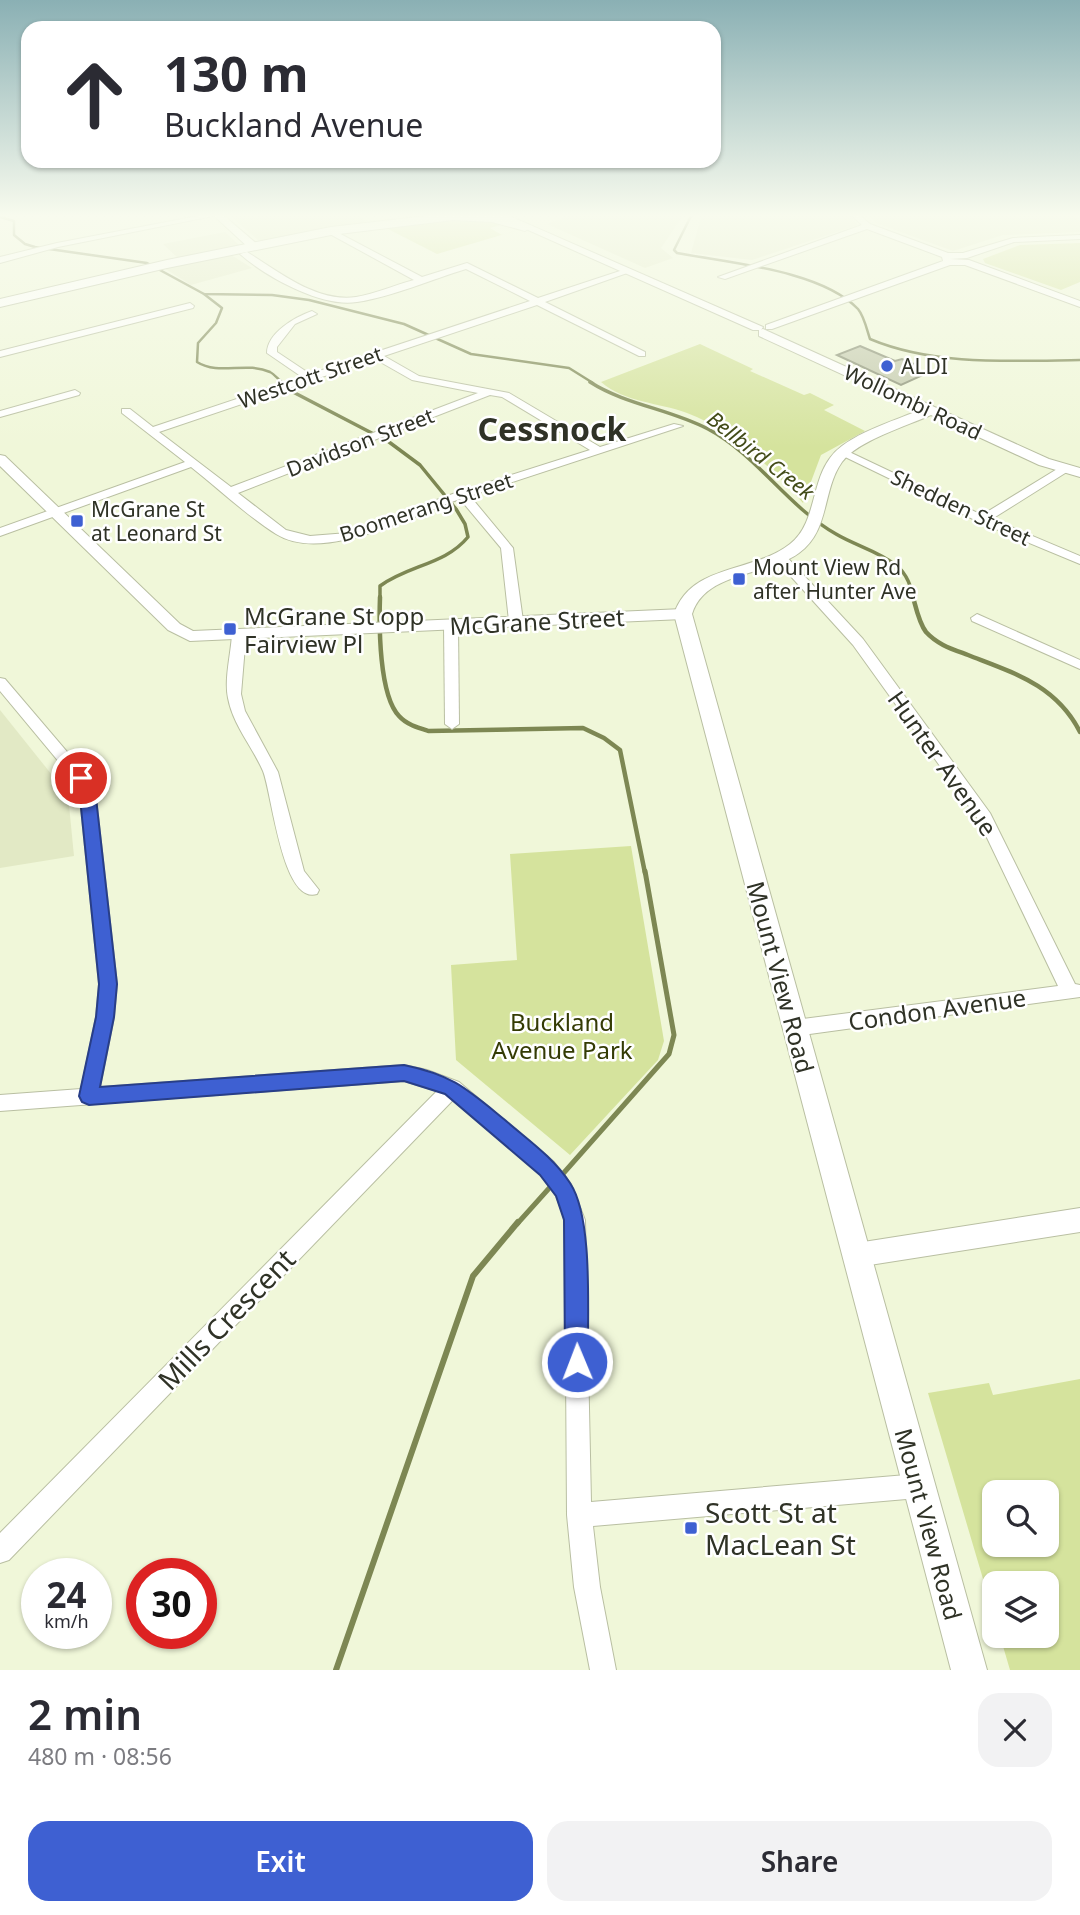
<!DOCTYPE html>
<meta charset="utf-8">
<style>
:root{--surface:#fff;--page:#f2f2f3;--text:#2b2b33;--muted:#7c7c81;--accent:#3e60d2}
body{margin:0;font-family:"Noto Sans",sans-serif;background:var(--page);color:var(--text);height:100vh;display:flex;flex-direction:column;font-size:26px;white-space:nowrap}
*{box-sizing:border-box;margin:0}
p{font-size:23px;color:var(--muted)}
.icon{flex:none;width:38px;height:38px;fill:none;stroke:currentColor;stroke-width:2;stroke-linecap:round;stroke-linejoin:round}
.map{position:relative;height:1670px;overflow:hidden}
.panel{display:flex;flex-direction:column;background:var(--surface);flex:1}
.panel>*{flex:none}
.top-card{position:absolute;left:21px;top:21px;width:700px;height:147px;border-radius:21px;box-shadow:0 2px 5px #0004;background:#fff;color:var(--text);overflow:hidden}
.tools{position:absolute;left:982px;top:1480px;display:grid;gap:14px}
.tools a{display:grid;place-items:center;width:77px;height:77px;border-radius:14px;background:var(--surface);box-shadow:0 2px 5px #0004;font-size:35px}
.speed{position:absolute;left:21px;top:1558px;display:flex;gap:14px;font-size:35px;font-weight:700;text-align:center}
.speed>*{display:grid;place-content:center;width:91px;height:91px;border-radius:50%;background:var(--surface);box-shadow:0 2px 5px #0004;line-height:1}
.speed small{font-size:18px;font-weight:400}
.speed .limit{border:10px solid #d22;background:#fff;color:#111}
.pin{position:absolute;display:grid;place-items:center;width:60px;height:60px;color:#fff;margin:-30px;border:4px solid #fff;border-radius:50%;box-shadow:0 2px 7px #0007}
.me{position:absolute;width:77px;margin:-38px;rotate:359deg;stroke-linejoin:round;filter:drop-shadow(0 0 5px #0008)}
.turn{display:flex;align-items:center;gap:24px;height:147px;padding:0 28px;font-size:32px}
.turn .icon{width:91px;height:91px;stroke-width:2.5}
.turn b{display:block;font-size:49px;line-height:60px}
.round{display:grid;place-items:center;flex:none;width:74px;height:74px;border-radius:21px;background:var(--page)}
.head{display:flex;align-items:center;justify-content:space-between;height:119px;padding:0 28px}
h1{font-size:42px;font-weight:600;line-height:52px}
.button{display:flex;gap:14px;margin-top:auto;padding:14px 28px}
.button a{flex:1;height:80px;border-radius:21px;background:var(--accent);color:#fff;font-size:28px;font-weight:600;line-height:80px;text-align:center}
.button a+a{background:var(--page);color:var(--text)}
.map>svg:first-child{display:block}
.built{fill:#e2e9c5}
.green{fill:#d5e39d;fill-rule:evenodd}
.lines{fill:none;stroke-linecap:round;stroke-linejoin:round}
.stream-far4{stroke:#7d8753;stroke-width:2.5}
.stream-far3{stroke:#7d8753;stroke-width:3.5}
.stream-far2{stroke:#7d8753;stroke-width:4.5}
.stream-far1{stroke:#7d8753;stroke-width:5}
.stream{stroke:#7d8753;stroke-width:6}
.building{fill:#c5cbae;stroke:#8c9277;stroke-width:2}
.minor-casing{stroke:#b9bfa2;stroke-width:2}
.tertiary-casing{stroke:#b9bfa2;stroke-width:2}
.secondary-casing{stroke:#b9bfa2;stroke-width:2}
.primary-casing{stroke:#b9bfa2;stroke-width:2}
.minor{fill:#fff;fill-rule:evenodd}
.tertiary{fill:#fff;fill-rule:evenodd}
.secondary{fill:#fff;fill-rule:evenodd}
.primary{fill:#fff;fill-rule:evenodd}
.route{fill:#3e60d2;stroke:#283e88;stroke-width:2}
.poi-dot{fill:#3e60d2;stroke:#fff;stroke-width:2.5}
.labels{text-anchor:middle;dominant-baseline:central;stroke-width:5;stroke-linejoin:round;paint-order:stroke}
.far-poi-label{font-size:21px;fill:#2f3226;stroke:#fff;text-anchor:start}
.far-street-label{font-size:21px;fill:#2f3226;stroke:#fff}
.far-water-label{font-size:21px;font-style:italic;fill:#434c19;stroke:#fff}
.poi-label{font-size:24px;fill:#2f3226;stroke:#fff;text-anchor:start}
.street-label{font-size:24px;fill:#2f3226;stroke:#fff}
.park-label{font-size:24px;fill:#343b04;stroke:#fff}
.near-street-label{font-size:28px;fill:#2f3226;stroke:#fff}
.near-poi-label{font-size:28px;fill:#2f3226;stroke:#fff;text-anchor:start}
.far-town-label{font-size:32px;font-weight:bold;fill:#2f3226;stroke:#fff}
</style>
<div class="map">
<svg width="1080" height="1670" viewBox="0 0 1080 1670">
<rect width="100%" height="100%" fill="#f0f7d9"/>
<g class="built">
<path d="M239 214H360L367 223 259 241 230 215Z"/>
<path d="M574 214H684L661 248 673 258 645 268 547 224Z"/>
<path d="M702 214H848L858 225 752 260 691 253Z"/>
<path d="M868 214H1072L1080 221V232L1003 235 953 251 876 223Z"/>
<path d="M225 232 239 245 178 258 163 244Z"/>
<path d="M231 255 252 268 191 285 164 268Z"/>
<path d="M0 710 68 795 74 856 0 868Z"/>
</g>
<g class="green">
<path d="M467 218 504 224 490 228 502 235 522 229 437 254 384 227Z"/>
<path d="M1080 243V282L1061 290 985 263 983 259 1020 245Z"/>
<path d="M700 344 753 369 750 371 804 395 810 393 834 405 824 410 865 431 821 455 803 503C774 469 729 428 687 413 657 402 626 403 601 382Z"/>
<path d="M631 846 664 1041 658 1060 570 1155 456 1060 451 965 517 960 510 854Z"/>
<path d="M1080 1379V1670H1010L1000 1636H1046V1584H994V1616L928 1393 989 1383 993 1395ZM994 1493H1046V1545H994Z"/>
</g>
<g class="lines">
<g class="stream-far4">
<path d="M692 214 674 250 677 253C729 263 821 270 858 309 864 316 867 330 870 339 934 366 1011 361 1080 360"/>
<path d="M0 217 14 221V235L25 244 35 247 147 263 204 294 272 295 309 300 404 324 471 354 569 368 593 383"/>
<path d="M204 294 222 308 216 323 198 343 197 362C219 376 246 361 270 372 274 374 279 380 283 383"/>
</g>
<g class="stream-far3">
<path d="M281 382 293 392 389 442 420 465 456 509 465 524 468 537C445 565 408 565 380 586V599"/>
<path d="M590 382C626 405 670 409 708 429 757 455 788 507 836 534 856 546 879 551 897 566 907 574 911 587 914 599"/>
</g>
<g class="stream-far2">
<path d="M380 597C379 626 379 695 399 716 407 725 419 728 429 731L583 728 604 738 620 750 645 873"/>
<path d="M913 597C916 608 919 623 926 632 938 645 952 649 968 655 1014 673 1056 685 1080 732"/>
</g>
<g class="stream-far1">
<path d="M561 1176 669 1054 674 1035 645 871"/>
<path d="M517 1224 552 1185"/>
</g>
<path class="stream" d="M336 1670 473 1276 518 1222"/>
</g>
<path class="building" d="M860 346 895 361 902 359 916 365 910 367 925 374 901 385 837 355Z"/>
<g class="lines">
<defs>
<g id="minor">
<path d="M208 214H223L58 247 0 263V257L57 243Z"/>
<path d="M850 214H858L870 224 948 253H963L1013 238 1080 235V239L1014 242 967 258 950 259 969 260 1080 301V307L965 265H950L772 329H766V325L943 261 942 257 867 229 725 279 718 277 862 225Z"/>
<path d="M331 229 422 277 467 263 538 298 623 270 630 272 545 302 645 352V356H639L537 305 384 356 419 376 509 393 600 447 674 424 683 426 470 496 513 548 523 621 521 624 516 625 509 621 501 548 460 499C413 515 323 564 276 534 246 515 219 489 191 467L0 536V528L185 462 122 413V409H130L153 427 302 377 267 353C267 333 295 317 312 311L317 314 295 324 277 347V352L310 374 530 301 466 269C433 279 391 297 357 302 322 308 266 277 240 254L247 252C278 271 317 303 356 297 375 294 395 285 414 280L328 233ZM375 359 412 380 478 393 231 487 159 432ZM490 395 502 397 590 450 458 492 348 533 310 536 286 530 238 493Z"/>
<path d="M190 303 194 306 193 308 0 357V351Z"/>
<path d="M75 390 80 393 79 395 0 417V411Z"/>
<path d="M843 449 982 515 1062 466H1070V470L992 519 1080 556V564L979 522 839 454 838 452Z"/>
<path d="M780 553 784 554 863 639 990 813 1075 984 1080 985V997L795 1036 789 1033 786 1028 789 1023 795 1020 1058 986 978 819 853 645 776 560 774 557Z"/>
<path d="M977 614 1080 660V669L972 621 971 618Z"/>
<path d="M451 621 458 625 459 724 452 729 445 724 444 625Z"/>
<path d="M239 630 246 634 241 694 245 711 278 772 304 871 319 890 317 894C282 905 272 793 263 771 252 746 233 725 228 698 224 679 231 654 232 634Z"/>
<path d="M0 678 5 679 86 774 96 798 117 984 114 1017 100 1087 404 1065 427 1070 459 1082 554 1162 571 1184 585 1220 591 1502 918 1474 927 1477 930 1486 927 1495 918 1498 593 1526 600 1587 616 1670H590L574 1587 567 1515 565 1220 556 1196 540 1174 453 1100 9 1560 0 1563V1533L437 1091 404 1081 0 1111V1095L81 1089 96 1017 99 984 80 798 74 780 0 691Z"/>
</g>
<g id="tertiary">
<path d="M212 214H222L257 244V248H249Z"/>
<path d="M0 455 5 456 180 624 193 631 683 609 691 614 683 619 190 641 168 630 0 466Z"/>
<path d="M1080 1208V1232L857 1267 848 1264 844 1255 848 1246 857 1243Z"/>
</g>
<g id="secondary">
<path d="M492 214H505L763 327 761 330H753Z"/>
<path d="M763 329 1049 459 1080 468V477L1039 465 931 415C907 426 857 441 842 462 822 490 830 531 799 553 768 576 705 571 692 614L987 1670H951L674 614C691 563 754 573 790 544 816 524 811 483 830 458 846 435 894 421 920 410L759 336V330Z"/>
</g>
<path id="primary" d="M443 214H492L531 227 525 231 492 222 453 220 331 235 167 268 0 307V299L167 260 331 227Z"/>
</defs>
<use href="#minor" class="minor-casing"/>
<use href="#tertiary" class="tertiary-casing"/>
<use href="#secondary" class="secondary-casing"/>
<use href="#primary" class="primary-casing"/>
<use href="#minor" class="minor"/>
<use href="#tertiary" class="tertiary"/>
<use href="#secondary" class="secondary"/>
<use href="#primary" class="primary"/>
</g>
<linearGradient id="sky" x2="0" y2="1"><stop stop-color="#8ab0b4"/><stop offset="0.48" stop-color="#f8fbee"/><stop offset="1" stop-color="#f8fbee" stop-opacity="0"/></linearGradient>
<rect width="1080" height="448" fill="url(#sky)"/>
<path class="route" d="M81 772 89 778 96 798 117 984 114 1017 100 1087 404 1065C453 1075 467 1089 505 1120 528 1140 553 1157 570 1183 594 1219 587 1316 588 1362L585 1370 577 1373 569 1370 565 1362 564 1220 556 1196 540 1175 445 1094 404 1081 89 1105 82 1102 79 1096 96 1017 99 984 80 798 73 778Z"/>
<g class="poi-dot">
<circle cx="887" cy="366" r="7"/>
<rect x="70" y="514" width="14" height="14" rx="3.5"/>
<rect x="732" y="572" width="14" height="14" rx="3.5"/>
<rect x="223" y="622" width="14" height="14" rx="3.5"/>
<rect x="684" y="1521" width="14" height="14" rx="3.5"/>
</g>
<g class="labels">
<g class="far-poi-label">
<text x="901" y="366">ALDI</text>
<text x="91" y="509">McGrane St<tspan x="91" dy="24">at Leonard St</tspan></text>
<text x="753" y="567">Mount View Rd<tspan x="753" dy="24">after Hunter Ave</tspan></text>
</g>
<g class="far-street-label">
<text transform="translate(310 377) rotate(-19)">Westcott Street</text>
<text transform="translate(913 402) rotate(25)">Wollombi Road</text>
<text transform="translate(360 442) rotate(-21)">Davidson Street</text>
<text transform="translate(426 507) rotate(-18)">Boomerang Street</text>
<text transform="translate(961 507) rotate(25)">Shedden Street</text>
</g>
<g class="far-water-label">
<text transform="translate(761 455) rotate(38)">Bellbird Creek</text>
</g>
<g class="poi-label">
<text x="244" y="615">McGrane St opp<tspan x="244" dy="28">Fairview Pl</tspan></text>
</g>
<g class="street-label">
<text transform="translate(537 621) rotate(-3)">McGrane Street</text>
<text transform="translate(943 763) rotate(55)">Hunter Avenue</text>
<text transform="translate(781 977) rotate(75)">Mount View Road</text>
<text transform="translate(937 1009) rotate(-8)">Condon Avenue</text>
<text transform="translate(929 1524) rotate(75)">Mount View Road</text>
</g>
<g class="park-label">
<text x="562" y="1021">Buckland<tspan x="562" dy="28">Avenue Park</tspan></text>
</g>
<g class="near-street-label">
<text transform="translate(226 1319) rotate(-46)">Mills Crescent</text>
</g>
<g class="near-poi-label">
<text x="705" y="1512">Scott St at<tspan x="705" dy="32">MacLean St</tspan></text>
</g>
<g class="far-town-label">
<text x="552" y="428">Cessnock</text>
</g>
</g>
</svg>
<div class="tools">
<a><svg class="icon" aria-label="search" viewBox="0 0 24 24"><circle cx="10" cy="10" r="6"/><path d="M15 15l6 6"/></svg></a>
<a><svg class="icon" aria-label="layers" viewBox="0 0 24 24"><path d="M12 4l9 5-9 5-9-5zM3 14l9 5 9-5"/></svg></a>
</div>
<div class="speed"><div>24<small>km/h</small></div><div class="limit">30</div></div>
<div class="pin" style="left:81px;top:778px;background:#d93025"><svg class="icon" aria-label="arrive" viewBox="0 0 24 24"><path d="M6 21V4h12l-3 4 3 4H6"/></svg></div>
<svg class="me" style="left:577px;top:1362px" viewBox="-20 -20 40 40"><circle r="17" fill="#3e60d2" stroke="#fff" stroke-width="3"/><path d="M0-11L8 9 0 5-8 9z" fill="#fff"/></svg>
<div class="top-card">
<div class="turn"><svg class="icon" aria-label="ahead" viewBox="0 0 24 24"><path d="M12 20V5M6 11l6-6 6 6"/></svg><div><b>130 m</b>Buckland Avenue</div></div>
</div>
</div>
<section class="panel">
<div class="head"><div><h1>2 min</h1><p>480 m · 08:56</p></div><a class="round"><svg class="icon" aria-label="close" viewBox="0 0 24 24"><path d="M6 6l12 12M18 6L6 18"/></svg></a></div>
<div class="button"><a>Exit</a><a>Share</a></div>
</section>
